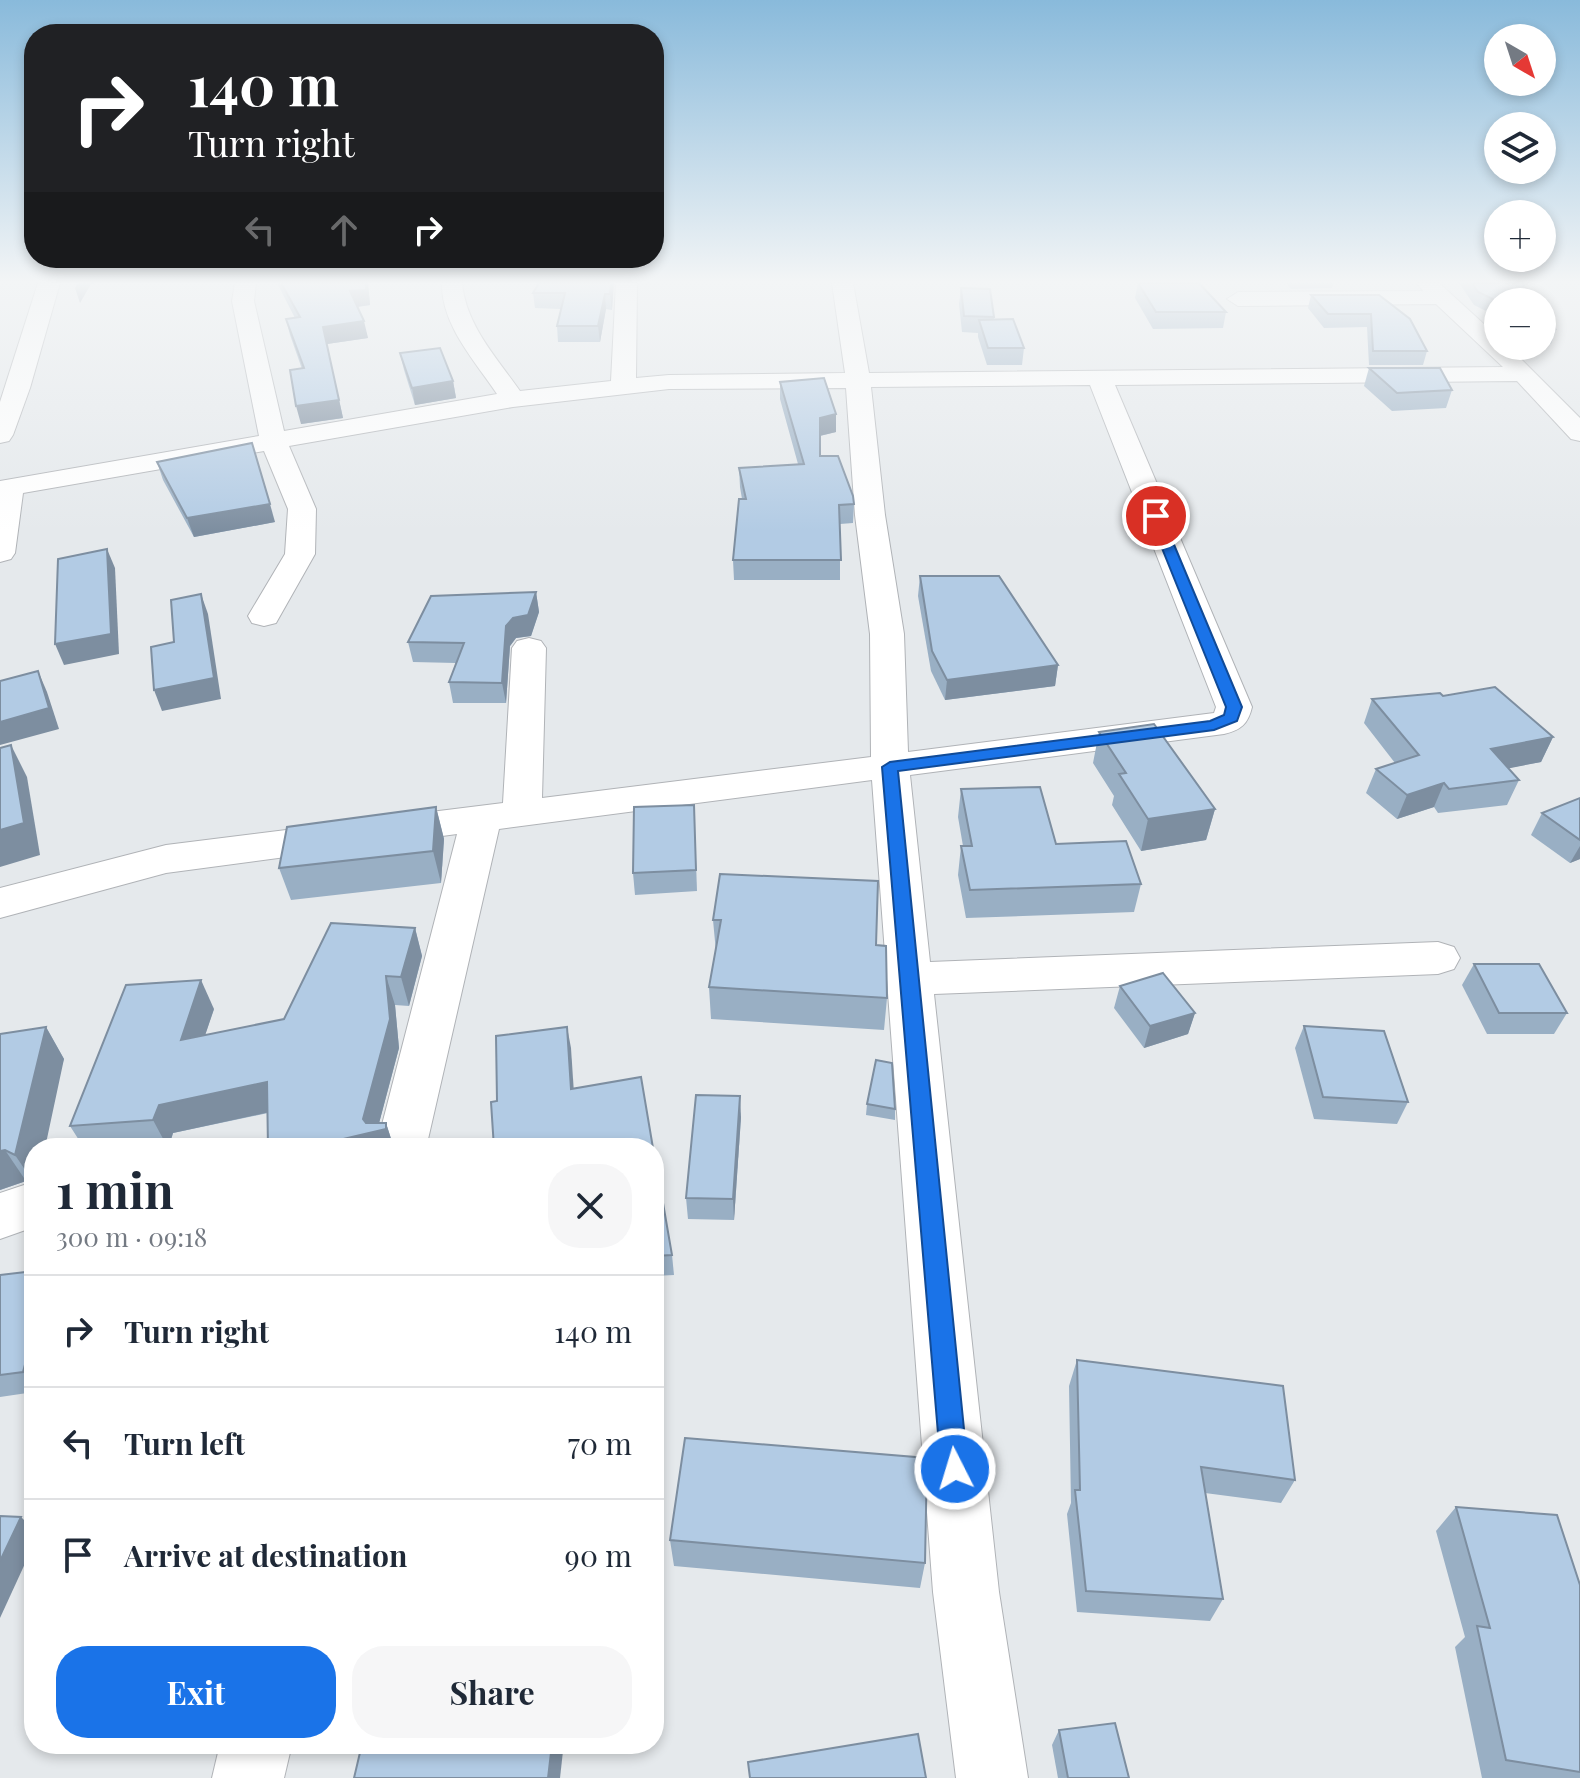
<!DOCTYPE html>
<meta charset="utf-8">
<style>
:root{--surface:#fff;--page:#f6f6f7;--text:#1f2937;--muted:#747a83;--line:#e0e1e3;--accent:#1a73e8}
body{margin:0;font-family:"Playfair Display",serif;background:var(--page);color:var(--text);height:100vh;display:flex;flex-direction:column;font-size:30px;white-space:nowrap}
*{box-sizing:border-box;margin:0}
p{font-size:26px;color:var(--muted)}
.icon{flex:none;width:44px;height:44px;fill:none;stroke:currentColor;stroke-width:2;stroke-linecap:round;stroke-linejoin:round}
.map{position:relative;flex:1;overflow:hidden}
.sheet{position:absolute;left:24px;top:1138px;width:640px;height:616px;display:flex;flex-direction:column;background:var(--surface);border-radius:32px;box-shadow:0 4px 12px #0003}
.sheet>*{flex:none}
.top-card{position:absolute;left:24px;top:24px;width:640px;height:244px;border-radius:32px;box-shadow:0 4px 12px #0003;background:#202124;color:#fff;overflow:hidden}
.needle{width:52px;rotate:141deg}
.fabs{position:absolute;left:1484px;top:24px;display:grid;gap:16px}
.fabs a{display:grid;place-items:center;width:72px;height:72px;border-radius:50%;background:var(--surface);box-shadow:0 4px 12px #0003;font-size:40px}
.pin{position:absolute;display:grid;place-items:center;width:68px;height:68px;color:#fff;margin:-34px;border:4px solid #fff;border-radius:50%;box-shadow:0 2px 8px #0007}
.me{position:absolute;width:88px;margin:-44px;rotate:355deg;stroke-linejoin:round;filter:drop-shadow(0 0 6px #0008)}
.turn{display:flex;align-items:center;gap:28px;height:168px;padding:0 32px;font-size:36px}
.turn .icon{width:104px;height:104px;stroke-width:2.5}
.turn b{display:block;font-size:56px;line-height:68px}
.lanes{display:flex;align-items:center;height:76px;padding:0 32px;background:#0003;justify-content:center;gap:40px;direction:ltr}
.lanes .off{opacity:.35}
.round{display:grid;place-items:center;flex:none;width:84px;height:84px;border-radius:32px;background:var(--page)}
.headline{display:flex;align-items:center;justify-content:space-between;height:136px;padding:0 32px}
h1{font-size:48px;font-weight:700;line-height:60px}
.button{display:flex;gap:16px;margin-top:auto;padding:16px 32px}
.button a{flex:1;height:92px;border-radius:32px;background:var(--accent);color:#fff;font-size:32px;font-weight:700;line-height:92px;text-align:center}
.button a+a{background:var(--page);color:var(--text)}
ul{padding:0;list-style:none}
li{display:flex;align-items:center;gap:24px;height:112px;padding:0 32px;border-top:2px solid var(--line)}
li div{flex:1}
li b{display:block;font-size:30px}
li em{font-style:normal}
.map>svg:first-child{display:block}
.lines{fill:none;stroke-linecap:round;stroke-linejoin:round}
.street-casing{stroke:#b0b3b7;stroke-width:2}
.street{fill:#fff;fill-rule:evenodd}
.wall{fill:#99afc4}
.shaded-wall{fill:#7d8ea0}
.building{fill:#b2cbe4;stroke:#7d8ea0;stroke-width:2}
.route{fill:#1a73e8;stroke:#114b97;stroke-width:2}
</style>
<div class="map">
<svg width="1580" height="1778" viewBox="0 0 1580 1778">
<rect width="100%" height="100%" fill="#e5e9ec"/>
<g class="lines">
<defs>
<g id="street">
<path d="M38 283H60L30 388 13 435 9 441 0 443V402Z"/>
<path d="M235 283H256L254 301 284 431 497 394C475 361 441 325 442 283H462C466 325 496 357 520 391L611 381 616 283H637L636 378 669 375 845 373 832 283H853L869 373 1503 367 1436 304 1238 306 1227 299 1238 292 1423 291 1417 283H1439L1498 337V346H1508L1580 418V441L1571 439 1517 381 1115 385 1252 707C1248 724 1241 730 1224 734L910 775 930 962 1438 942 1454 947 1460 958 1454 969 1438 974 934 994 999 1592 1028 1778H956L933 1592 872 780 499 829 426 1148H376L457 834 166 873 0 918V888L166 845 503 803 512 648 517 641 529 638 541 641 546 648 542 798 871 757 870 634 855 515 846 388 669 389 513 407 289 446 316 509 315 554 276 623 264 626 252 623 248 616 285 554 288 509 264 451 23 493 15 553 11 559 0 562V481L259 436 232 301ZM1090 385 1216 707 1214 713 908 752 904 634 885 515 871 387Z"/>
<path d="M27 1184 34 1187V1227L0 1239V1193Z"/>
<path d="M220 1744H292L284 1778H212Z"/>
</g>
</defs>
<use href="#street" class="street-casing"/>
<use href="#street" class="street"/>
</g>
<g class="wall">
<path d="M277 283H368L370 305 358 307 368 338 327 344 343 418 301 424 302 369 290 335 286 319 295 318Z"/>
<path d="M613 283 612 310 606 309 600 342H558L557 326 561 309 535 308 533 293Z"/>
<path d="M1138 283 1226 312 1223 328 1153 329 1135 298Z"/>
<path d="M1286 283H1334L1332 288 1291 289Z"/>
<path d="M1459 283H1522L1498 302V317L1474 305Z"/>
<path d="M961 288 994 317V320L1024 348 1022 365H987L978 337V333L962 332 959 304Z"/>
<path d="M1311 295H1379L1427 351 1423 365H1369L1367 327 1324 328 1308 308Z"/>
<path d="M1542 310 1556 330 1551 344 1542 339Z"/>
<path d="M400 353 453 381 456 398 415 405 404 370Z"/>
<path d="M1369 368 1452 390 1446 408 1392 411 1364 386Z"/>
<path d="M780 382 836 414V432L820 436V456L854 504 853 523 840 524V580H734L733 560 742 499 740 487 739 468 798 464 780 399Z"/>
<path d="M157 462 275 522 194 537 163 480Z"/>
<path d="M920 576 1058 665 1055 686 945 700 931 671 918 596Z"/>
<path d="M536 592 539 612 531 636 516 638 510 646 506 703H453L449 682 456 663 413 662 408 642Z"/>
<path d="M1443 696 1553 737 1541 762 1508 768 1519 780 1507 805 1438 813 1434 807 1397 819 1366 793 1376 769 1395 763 1364 723 1372 699Z"/>
<path d="M1099 732 1215 809 1206 840 1141 851 1112 805 1114 796 1093 763Z"/>
<path d="M961 789 1056 844 1141 884 1134 912 966 918 958 875 961 846H963L958 817Z"/>
<path d="M1580 798V859L1570 863 1531 835 1542 813Z"/>
<path d="M694 805 697 891 635 895 633 873Z"/>
<path d="M436 807 444 839 441 883 291 900 279 868Z"/>
<path d="M720 874 876 945 887 998 884 1030 711 1019 709 987 716 952 713 920Z"/>
<path d="M415 928 422 956 409 1006 395 1005 399 1048 379 1123H386L394 1148H268V1113L173 1133 169 1148H84L70 1126 214 1009 205 1035 284 1019Z"/>
<path d="M1474 964 1567 1013 1554 1034H1487L1462 985Z"/>
<path d="M1120 986 1195 1013 1188 1034 1144 1048 1114 1008Z"/>
<path d="M1304 1026 1408 1102 1397 1124 1314 1119 1295 1048Z"/>
<path d="M46 1027 64 1059 34 1148V1185L26 1181 0 1190V1034Z"/>
<path d="M867 1104 895 1109V1120L866 1115Z"/>
<path d="M741 1117 734 1220 688 1219 686 1198Z"/>
<path d="M654 1151 672 1255 674 1275 654 1276Z"/>
<path d="M34 1271V1392L0 1397V1275Z"/>
<path d="M654 1315 663 1417 654 1418Z"/>
<path d="M1077 1360 1295 1480 1281 1503 1205 1493 1223 1599 1210 1621 1077 1612 1067 1514 1071 1503 1069 1386Z"/>
<path d="M1456 1507 1580 1585V1778H1482L1455 1647 1465 1637 1436 1531Z"/>
<path d="M670 1540 925 1563 920 1588 674 1566Z"/>
<path d="M1059 1730 1129 1778H1058L1052 1745Z"/>
</g>
<g class="shaded-wall">
<path d="M78 283H100L91 284 80 303 75 288Z"/>
<path d="M366 283H368L370 305 354 307 350 291Z"/>
<path d="M611 283H614L612 310 610 294Z"/>
<path d="M605 294 606 309 600 342 598 326Z"/>
<path d="M364 321 368 338 327 344 343 418 301 424 296 406 323 327Z"/>
<path d="M453 381 456 398 415 405 412 388Z"/>
<path d="M836 414V432L819 436 820 418Z"/>
<path d="M270 504 275 522 194 537 187 518Z"/>
<path d="M107 549 115 568 119 654 64 665 55 644Z"/>
<path d="M536 592 539 612 531 636 516 638 510 646 506 703 502 683 506 626Z"/>
<path d="M201 594 208 614 221 699 162 711 154 690Z"/>
<path d="M1058 665 1055 686 945 700 947 680Z"/>
<path d="M38 671 47 692 59 729 0 745V722Z"/>
<path d="M1553 737 1541 762 1480 774 1491 749Z"/>
<path d="M11 745 27 777 40 855 0 867V830Z"/>
<path d="M1444 783 1434 807 1397 819 1407 795Z"/>
<path d="M436 807 444 839 441 883 433 851Z"/>
<path d="M1215 809 1206 840 1141 851 1148 819Z"/>
<path d="M1580 846V859L1570 863Z"/>
<path d="M415 928 422 956 409 1006 401 977Z"/>
<path d="M386 976 395 1005 399 1048 377 1131 386 1123 394 1148H305L363 1119Z"/>
<path d="M201 980 214 1009 194 1068 181 1040Z"/>
<path d="M1195 1013 1188 1034 1144 1048 1150 1026Z"/>
<path d="M46 1027 64 1059 45 1148H34V1183L15 1155Z"/>
<path d="M567 1027 571 1048 575 1109 571 1089Z"/>
<path d="M267 1082 279 1110 173 1133 168 1148 153 1120 159 1105Z"/>
<path d="M740 1096 741 1117 734 1220 733 1199Z"/>
<path d="M561 1143 562 1148H538Z"/>
<path d="M5 1150 26 1181 0 1190V1151Z"/>
<path d="M654 1315 656 1328 663 1417 659 1388Z"/>
<path d="M34 1331V1386L23 1372Z"/>
<path d="M21 1517 34 1530V1544L0 1618V1561Z"/>
<path d="M552 1744H560L563 1751 560 1778H548Z"/>
</g>
<g class="building">
<path d="M281 283H366V290L350 291 364 321 323 327 339 400 296 406 290 370 304 368 286 319 300 317Z"/>
<path d="M539 283H611L610 294H605L598 326H557L565 293H533Z"/>
<path d="M1138 283H1199L1226 312H1156Z"/>
<path d="M1472 283H1522L1536 302H1499L1478 292Z"/>
<path d="M961 288 990 289 994 317 964 316Z"/>
<path d="M1311 295H1379L1410 319 1427 351H1373L1371 314H1328Z"/>
<path d="M1542 310 1556 330 1542 323Z"/>
<path d="M1013 319 1024 348H988L979 320Z"/>
<path d="M440 348 453 381 412 388 400 353Z"/>
<path d="M1369 368H1440L1452 390 1397 393Z"/>
<path d="M824 378 836 414 820 418V456H838L853 496 854 504 839 505 841 560H733L739 499H746L739 468 804 464 780 382Z"/>
<path d="M252 443 270 504 187 518 157 462Z"/>
<path d="M107 549 111 634 55 644 58 559Z"/>
<path d="M920 576H999L1058 665 947 680 932 651Z"/>
<path d="M536 592 528 615 513 618 506 626 502 683 449 682 464 643 408 642 431 596Z"/>
<path d="M201 594 214 678 154 690 151 647 174 642 171 600Z"/>
<path d="M38 671 49 708 0 722V681Z"/>
<path d="M1495 687 1553 737 1491 749 1519 780 1449 789 1444 783 1407 795 1376 769 1419 755 1372 699 1440 693 1443 696Z"/>
<path d="M1154 724 1215 809 1148 819 1119 774 1126 773 1099 732Z"/>
<path d="M11 745 24 823 0 830V748Z"/>
<path d="M1040 787 1056 844 1126 841 1141 884 970 890 961 846H972L961 789Z"/>
<path d="M1580 798V840L1542 813Z"/>
<path d="M694 805 696 870 633 873 634 807Z"/>
<path d="M436 807 433 851 279 868 287 827Z"/>
<path d="M720 874 878 881 876 945 886 946 887 998 709 987 721 920H713Z"/>
<path d="M331 923 415 928 401 977 386 976 390 1019 363 1119 366 1123H386V1129L305 1148H268L267 1082 159 1105 153 1120 70 1126 126 985 201 980 181 1040 284 1019Z"/>
<path d="M1474 964H1539L1567 1013H1499Z"/>
<path d="M1163 973 1195 1013 1150 1026 1120 986Z"/>
<path d="M1304 1026 1384 1031 1408 1102 1323 1097Z"/>
<path d="M46 1027 15 1155 5 1150 0 1151V1034Z"/>
<path d="M567 1027 571 1089 641 1077 653 1148H562L561 1143 538 1148H494L491 1102 497 1101 496 1036Z"/>
<path d="M876 1060 892 1063 895 1109 867 1104Z"/>
<path d="M696 1095 740 1096 733 1199 686 1198Z"/>
<path d="M654 1151 672 1255 654 1256Z"/>
<path d="M34 1271V1331L23 1372 0 1375V1275Z"/>
<path d="M654 1329 659 1388H654Z"/>
<path d="M1077 1360 1283 1386 1295 1480 1201 1467 1223 1599 1086 1591 1075 1490H1080Z"/>
<path d="M685 1438 927 1458 925 1563 670 1540Z"/>
<path d="M1456 1507 1557 1515 1580 1585V1772L1506 1760 1477 1626 1490 1628Z"/>
<path d="M0 1516 21 1517 0 1561Z"/>
<path d="M1115 1723 1129 1778H1068L1059 1730Z"/>
<path d="M918 1734 926 1778H750L748 1762Z"/>
<path d="M362 1744H552L548 1778H354Z"/>
</g>
<linearGradient id="sky" x2="0" y2="1"><stop stop-color="#89badb"/><stop offset="0.53" stop-color="#f3f5f6"/><stop offset="1" stop-color="#f3f5f6" stop-opacity="0"/></linearGradient>
<rect width="1580" height="532" fill="url(#sky)"/>
<path class="route" d="M1156 512 1162 516 1242 707 1237 721 1214 730 898 771 968 1469 964 1479 955 1483 945 1479 941 1469 882 767 890 762 1210 721 1224 715 1226 707 1149 516Z"/>
</svg>
<div class="fabs">
<a><svg class="needle" viewBox="-14 -14 28 28"><path d="M0-13l5 13h-10z" fill="#e53935"/><path d="M0 13l5-13h-10z" fill="#747a83"/></svg></a>
<a><svg class="icon" aria-label="layers" viewBox="0 0 24 24"><path d="M12 4l9 5-9 5-9-5zM3 14l9 5 9-5"/></svg></a>
<a>+</a>
<a>−</a>
</div>
<div class="pin" style="left:1156px;top:516px;background:#d93025"><svg class="icon" aria-label="arrive" viewBox="0 0 24 24"><path d="M6 21V4h12l-3 4 3 4H6"/></svg></div>
<svg class="me" style="left:955px;top:1469px" viewBox="-20 -20 40 40"><circle r="17" fill="#1a73e8" stroke="#fff" stroke-width="3"/><path d="M0-11L8 9 0 5-8 9z" fill="#fff"/></svg>
<div class="top-card">
<div class="turn"><svg class="icon" aria-label="right" viewBox="0 0 24 24"><path d="M7 20v-9h11M14 6l5 5-5 5"/></svg><div><b>140 m</b>Turn right</div></div>
<div class="lanes"><svg class="icon off" aria-label="left" viewBox="0 0 24 24"><path d="M17 20v-9H6M10 6l-5 5 5 5"/></svg><svg class="icon off" aria-label="ahead" viewBox="0 0 24 24"><path d="M12 20V5M6 11l6-6 6 6"/></svg><svg class="icon" aria-label="right" viewBox="0 0 24 24"><path d="M7 20v-9h11M14 6l5 5-5 5"/></svg></div>
</div>
<section class="sheet">
<div class="headline"><div><h1>1 min</h1><p>300 m · 09:18</p></div><a class="round"><svg class="icon" aria-label="close" viewBox="0 0 24 24"><path d="M6 6l12 12M18 6L6 18"/></svg></a></div>
<ul>
<li><svg class="icon" aria-label="right" viewBox="0 0 24 24"><path d="M7 20v-9h11M14 6l5 5-5 5"/></svg><div><b>Turn right</b></div><em>140 m</em></li>
<li><svg class="icon" aria-label="left" viewBox="0 0 24 24"><path d="M17 20v-9H6M10 6l-5 5 5 5"/></svg><div><b>Turn left</b></div><em>70 m</em></li>
<li><svg class="icon" aria-label="arrive" viewBox="0 0 24 24"><path d="M6 21V4h12l-3 4 3 4H6"/></svg><div><b>Arrive at destination</b></div><em>90 m</em></li>
</ul>
<div class="button"><a>Exit</a><a>Share</a></div>
</section>
</div>
